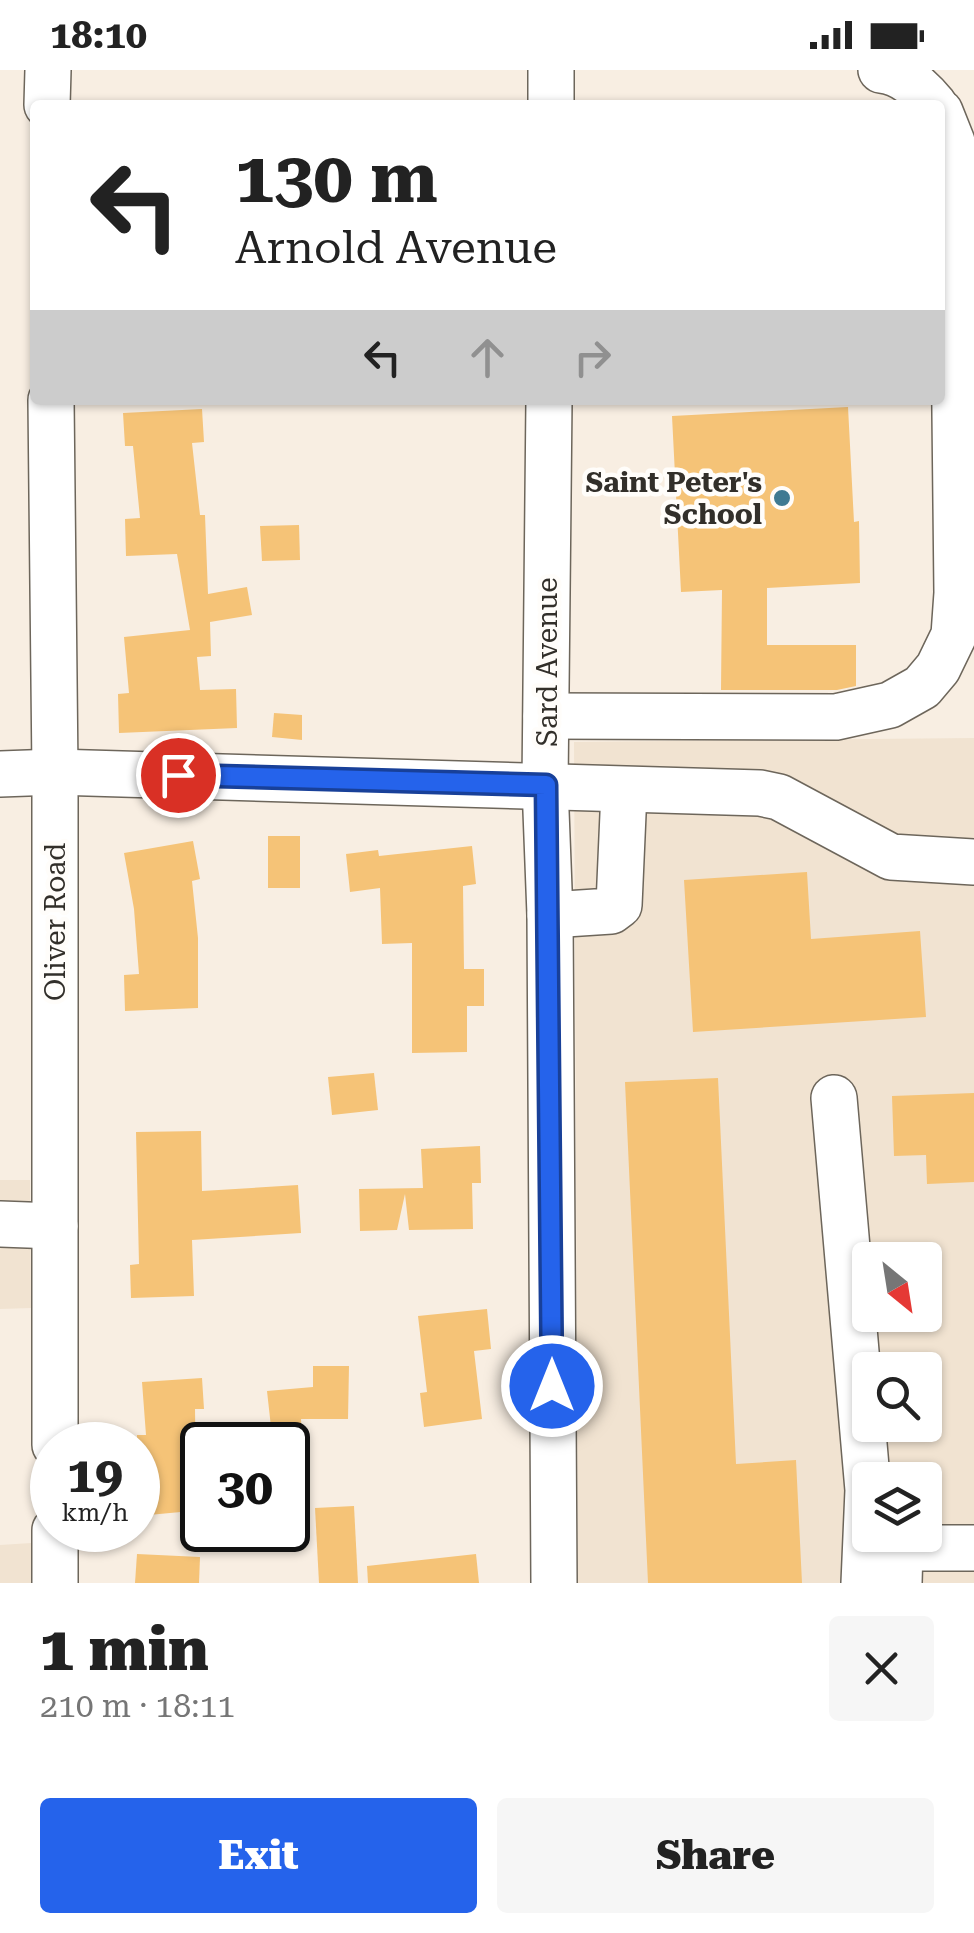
<!DOCTYPE html>
<meta charset="utf-8">
<style>
:root{--surface:#fff;--page:#f6f6f6;--text:#222;--muted:#767676;--accent:#2563eb}
body{margin:0;font-family:"Roboto Serif",serif;background:var(--page);color:var(--text);height:100vh;display:flex;flex-direction:column;font-size:38px;white-space:nowrap}
*{box-sizing:border-box;margin:0}
p{font-size:32px;color:var(--muted)}
.icon{flex:none;width:55px;height:55px;fill:none;stroke:currentColor;stroke-width:2;stroke-linecap:round;stroke-linejoin:round}
.map{position:relative;height:1513px;overflow:hidden}
.details{display:flex;flex-direction:column;background:var(--surface);flex:1}
.details>*{flex:none}
.banner{position:absolute;left:30px;top:30px;width:915px;height:305px;border-radius:10px;box-shadow:0 2px 8px #0004;background:#fff;color:var(--text);overflow:hidden}
.needle{width:65px;rotate:150deg}
.controls{position:absolute;left:852px;top:1172px;display:grid;gap:20px}
.controls a{display:grid;place-items:center;width:90px;height:90px;border-radius:10px;background:var(--surface);box-shadow:0 2px 8px #0004;font-size:50px}
.speed{position:absolute;left:30px;top:1352px;display:flex;gap:20px;font-size:50px;font-weight:700;text-align:center}
.speed>*{display:grid;place-content:center;width:130px;height:130px;border-radius:50%;background:var(--surface);box-shadow:0 2px 8px #0004;line-height:1}
.speed small{font-size:25px;font-weight:400}
.speed .limit{border:5px solid #111;border-radius:15px;background:#fff;color:#111}
.pin{position:absolute;display:grid;place-items:center;width:85px;height:85px;color:#fff;margin:-42px;border:5px solid #fff;border-radius:50%;box-shadow:0 2px 10px #0007}
.me{position:absolute;width:110px;margin:-55px;rotate:0deg;stroke-linejoin:round;filter:drop-shadow(0 0 8px #0008)}
.turn{display:flex;align-items:center;gap:35px;height:210px;padding:0 40px;font-size:45px}
.turn .icon{width:130px;height:130px;stroke-width:2.5}
.turn b{display:block;font-size:70px;line-height:85px}
.lanes{display:flex;align-items:center;height:95px;padding:0 40px;background:#0003;justify-content:center;gap:50px;direction:ltr}
.lanes .off{opacity:.35}
.round{display:grid;place-items:center;flex:none;width:105px;height:105px;border-radius:10px;background:var(--page)}
.headline{display:flex;align-items:center;justify-content:space-between;height:170px;padding:0 40px}
h1{font-size:60px;font-weight:800;line-height:75px}
.cta{display:flex;gap:20px;margin-top:auto;padding:20px 40px}
.cta a{flex:1;height:115px;border-radius:10px;background:var(--accent);color:#fff;font-size:40px;font-weight:800;line-height:115px;text-align:center}
.cta a+a{background:var(--page);color:var(--text)}
.status{display:flex;justify-content:space-between;align-items:center;height:70px;padding:0 50px;background:var(--surface);direction:ltr}
.status svg{height:28px;fill:currentColor}
.map>svg:first-child{display:block}
.built{fill:#f1e3d1;fill-rule:evenodd}
.building{fill:#f5c377}
.lines{fill:none;stroke-linecap:round;stroke-linejoin:round}
.minor-casing{stroke:#6d665b;stroke-width:48}
.minor{stroke:#fff;stroke-width:45}
.route-casing{stroke:#184099;stroke-width:25}
.route{stroke:#2563eb;stroke-width:18}
.poi-dot{fill:#3f7a92;stroke:#fffdfa;stroke-width:4}
.labels{text-anchor:middle;dominant-baseline:central;stroke-width:9;stroke-linejoin:round;paint-order:stroke}
.poi-label{font-size:28px;font-weight:bold;fill:#322f2a;stroke:#fffdfa;text-anchor:end}
.street-label{font-size:28px;fill:#322f2a;stroke:#fffdfa}
</style>
<div class="status"><b>18:10</b><svg viewBox="0 0 49 12"><path d="M0 12V9h3v3zM5 12V6h3v6zM10 12V3h3v9zM15 12V0h3v12zM26 1h20v11H26zM47 4h2v5h-2z"/></svg></div>
<div class="map">
<svg width="974" height="1513" viewBox="0 0 974 1513">
<rect width="100%" height="100%" fill="#f8eee2"/>
<g class="built">
<path d="M974 668V1513H578L574 672ZM870 1190H925V1245H870ZM870 1300H925V1355H870ZM870 1410H925V1465H870Z"/>
<path d="M0 1110H30L31 1238 0 1239Z"/>
<path d="M31 1473V1513H0V1475Z"/>
</g>
<g class="building">
<path d="M848 337 854 452 859 451 860 513 767 518V575H856V616L837 620H721L722 520 681 522 672 346Z"/>
<path d="M202 339 204 372 192 373 200 445H205L208 524 247 517 252 545 210 552 211 586 197 587 200 620 236 619 237 658 119 663 118 624 129 623 124 567 190 560 177 484 126 486 125 449 140 448 133 376H125L123 343Z"/>
<path d="M299 455 300 490 262 491 260 456Z"/>
<path d="M274 643 302 645V670L272 667Z"/>
<rect x="268" y="766" width="32" height="52"/>
<path d="M193 771 200 809 192 811 198 868V938L125 941 124 905 139 904 134 839 124 783Z"/>
<path d="M472 776 476 814 463 816 464 899H484V936H467V982L412 983V873L382 874 380 818 350 822 346 784 378 780 379 786Z"/>
<path d="M807 802 811 869 920 861 926 947 693 962 684 810Z"/>
<path d="M374 1003 378 1040 332 1045 328 1007Z"/>
<path d="M718 1008 736 1394 796 1390 802 1513H648L625 1012Z"/>
<path d="M974 1023V1112L927 1114 926 1085 894 1086 892 1026Z"/>
<path d="M201 1061 202 1121 298 1115 301 1163 192 1170 194 1226 131 1228 130 1195 139 1194 136 1062Z"/>
<path d="M480 1076 481 1113H472L473 1159 409 1160 405 1124 397 1160 360 1161 359 1119 423 1118 421 1079Z"/>
<path d="M487 1239 491 1279 474 1281 482 1349 424 1357 420 1323 427 1322 418 1246Z"/>
<path d="M313 1296H349L348 1349H301L302 1375H273L267 1321 313 1317Z"/>
<path d="M202 1308 204 1339H195L196 1413 202 1412V1440L138 1446 137 1365H146L142 1312Z"/>
<path d="M354 1436 358 1513H319L315 1438Z"/>
<path d="M137 1484 200 1487 199 1513H135Z"/>
<path d="M476 1484 479 1513H368L367 1496Z"/>
</g>
<g class="lines">
<defs>
<g id="minor">
<path d="M881 0C902 2 921 19 934 35"/>
<path d="M47 35 48 0"/>
<path d="M551 35V0"/>
<path d="M51 330 55 702V1375"/>
<path d="M549 330 545 715 550 845 554 1513"/>
<path d="M546 646 836 647 890 635 922 617 938 598 954 565 957 523 952 72 940 42"/>
<path d="M0 704 55 702 760 723 779 727 891 787 974 792"/>
<path d="M550 845 611 841 619 835 624 721"/>
<path d="M834 1028 868 1420 864 1513"/>
<path d="M0 1154 55 1156"/>
<path d="M55 1460V1513"/>
<path d="M899 1513 900 1478H974"/>
</g>
</defs>
<use href="#minor" class="minor-casing"/>
<use href="#minor" class="minor"/>
</g>
<g class="lines">
<defs>
<path id="route" d="M178 705 546 715 552 1316"/>
</defs>
<use href="#route" class="route-casing"/>
<use href="#route" class="route"/>
</g>
<circle class="poi-dot" cx="782" cy="428" r="10"/>
<g class="labels">
<g class="poi-label">
<text x="762" y="412">Saint Peter's<tspan x="762" dy="32">School</tspan></text>
</g>
<g class="street-label">
<text transform="translate(547 592) rotate(-90)">Sard Avenue</text>
<text transform="translate(55 852) rotate(-90)">Oliver Road</text>
</g>
</g>
</svg>
<div class="controls">
<a><svg class="needle" viewBox="-14 -14 28 28"><path d="M0-13l5 13h-10z" fill="#e53935"/><path d="M0 13l5-13h-10z" fill="#767676"/></svg></a>
<a><svg class="icon" aria-label="search" viewBox="0 0 24 24"><circle cx="10" cy="10" r="6"/><path d="M15 15l6 6"/></svg></a>
<a><svg class="icon" aria-label="layers" viewBox="0 0 24 24"><path d="M12 4l9 5-9 5-9-5zM3 14l9 5 9-5"/></svg></a>
</div>
<div class="speed"><div>19<small>km/h</small></div><div class="limit">30</div></div>
<div class="pin" style="left:178px;top:705px;background:#d93025"><svg class="icon" aria-label="arrive" viewBox="0 0 24 24"><path d="M6 21V4h12l-3 4 3 4H6"/></svg></div>
<svg class="me" style="left:552px;top:1316px" viewBox="-20 -20 40 40"><circle r="17" fill="#2563eb" stroke="#fff" stroke-width="3"/><path d="M0-11L8 9 0 5-8 9z" fill="#fff"/></svg>
<div class="banner">
<div class="turn"><svg class="icon" aria-label="left" viewBox="0 0 24 24"><path d="M17 20v-9H6M10 6l-5 5 5 5"/></svg><div><b>130 m</b>Arnold Avenue</div></div>
<div class="lanes"><svg class="icon" aria-label="left" viewBox="0 0 24 24"><path d="M17 20v-9H6M10 6l-5 5 5 5"/></svg><svg class="icon off" aria-label="ahead" viewBox="0 0 24 24"><path d="M12 20V5M6 11l6-6 6 6"/></svg><svg class="icon off" aria-label="right" viewBox="0 0 24 24"><path d="M7 20v-9h11M14 6l5 5-5 5"/></svg></div>
</div>
</div>
<section class="details">
<div class="headline"><div><h1>1 min</h1><p>210 m · 18:11</p></div><a class="round"><svg class="icon" aria-label="close" viewBox="0 0 24 24"><path d="M6 6l12 12M18 6L6 18"/></svg></a></div>
<div class="cta"><a>Exit</a><a>Share</a></div>
</section>
